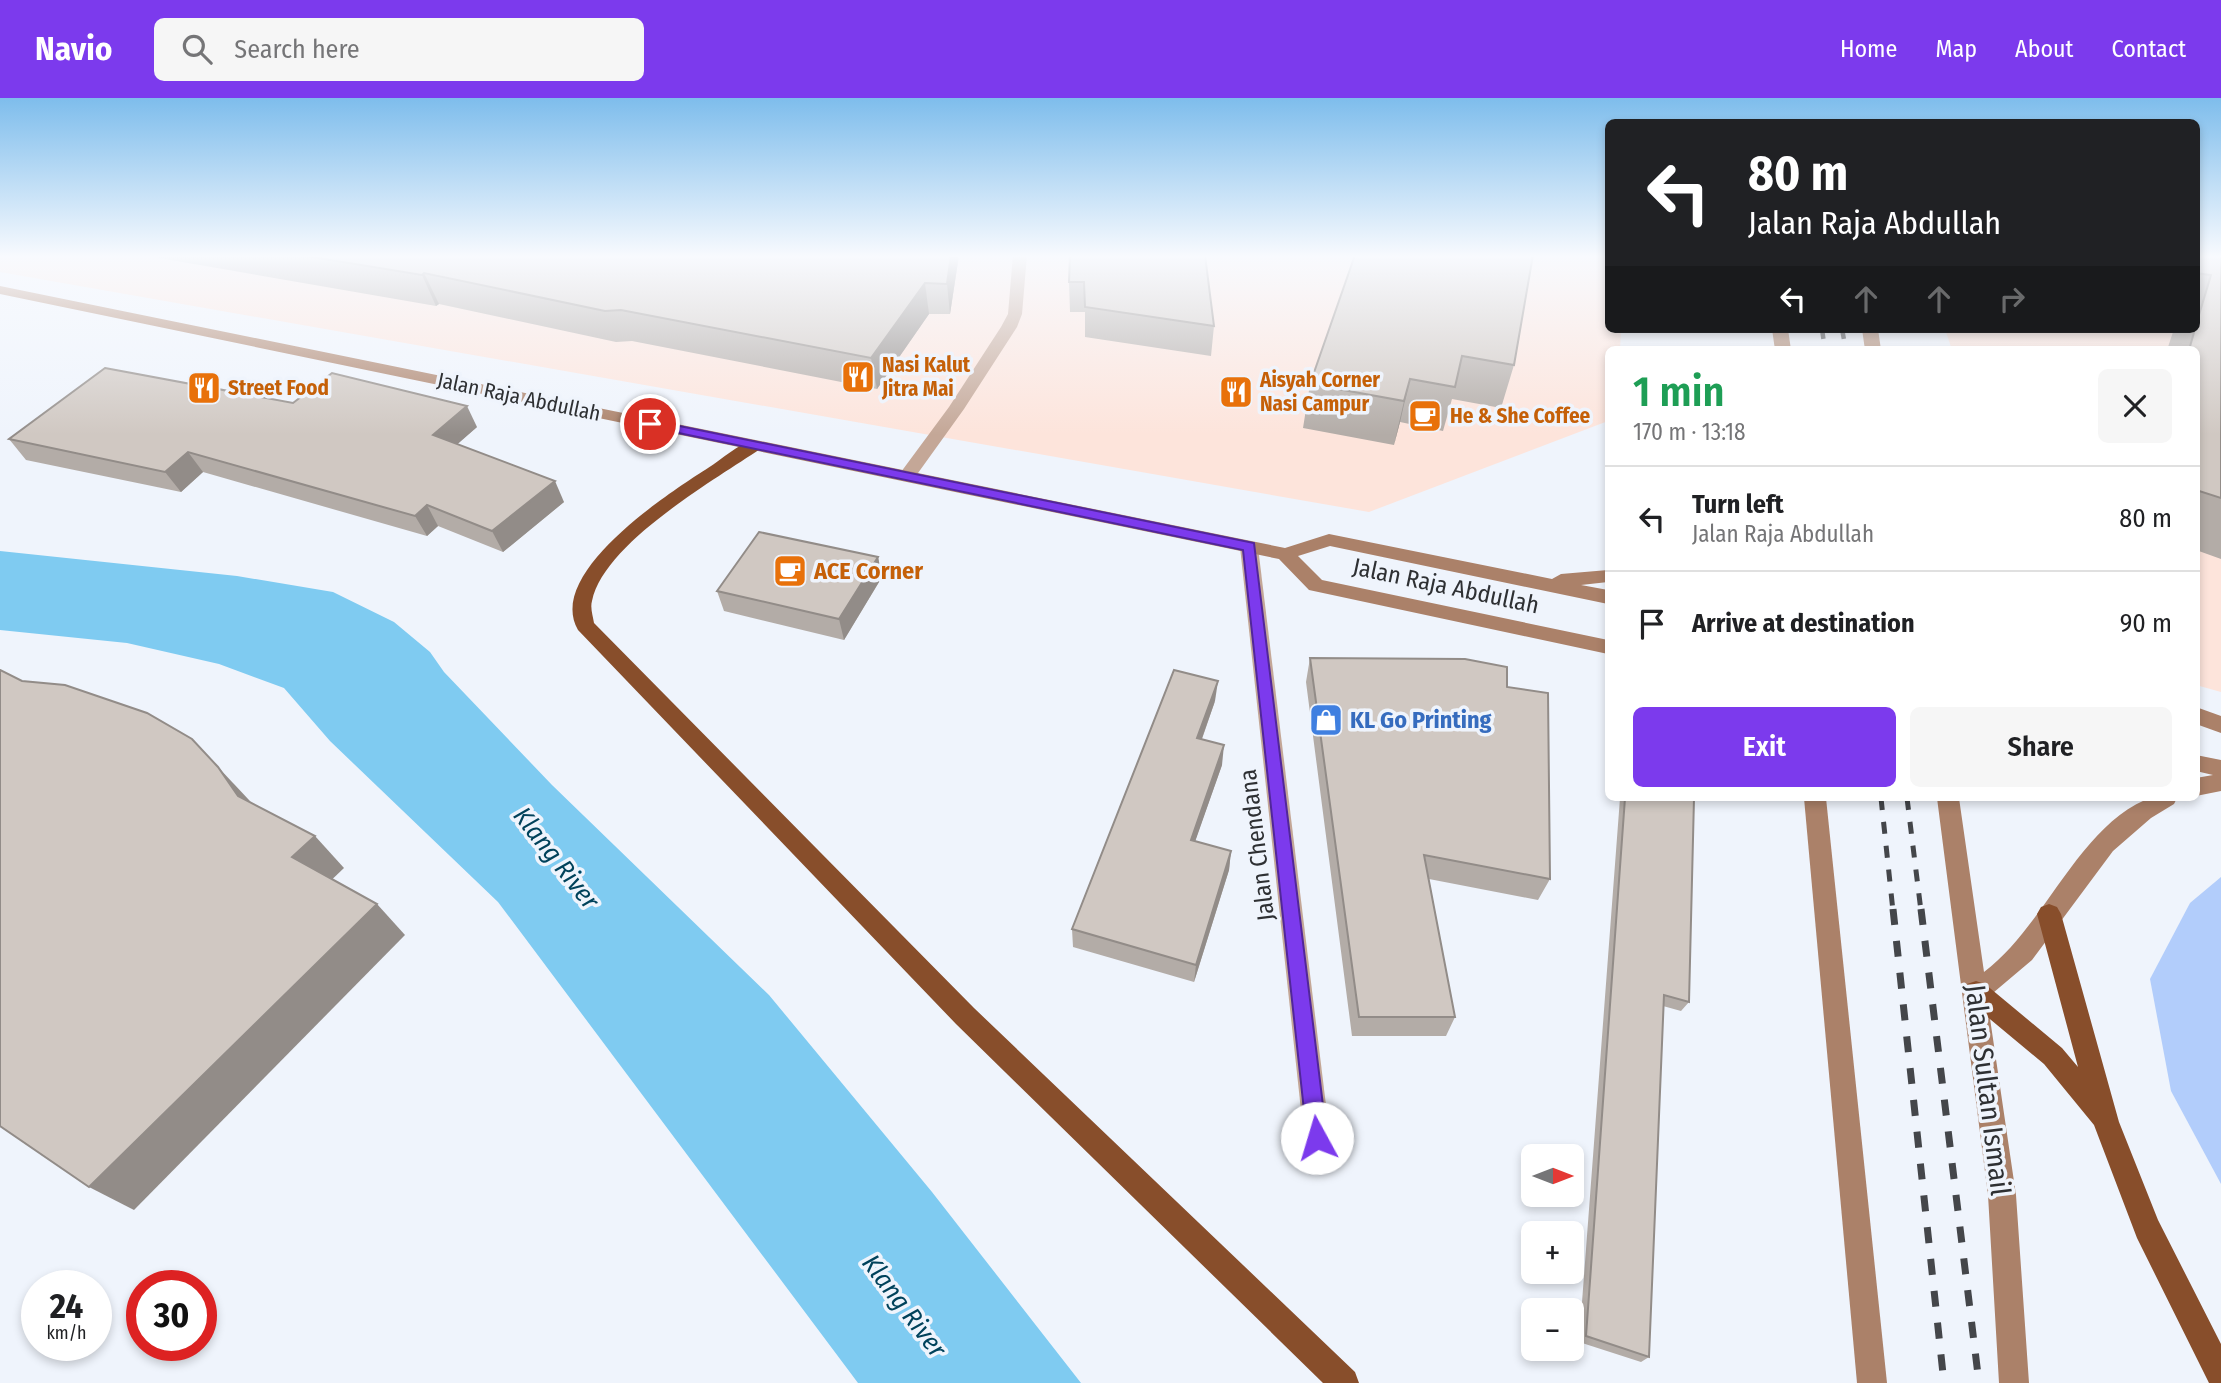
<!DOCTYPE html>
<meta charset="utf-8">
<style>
:root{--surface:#fff;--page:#f6f6f6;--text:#202124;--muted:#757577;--line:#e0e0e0;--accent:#7c3aed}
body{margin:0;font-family:"Fira Sans Condensed",sans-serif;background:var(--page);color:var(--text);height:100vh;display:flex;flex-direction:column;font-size:26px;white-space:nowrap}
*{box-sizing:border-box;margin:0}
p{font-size:23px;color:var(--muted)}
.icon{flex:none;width:38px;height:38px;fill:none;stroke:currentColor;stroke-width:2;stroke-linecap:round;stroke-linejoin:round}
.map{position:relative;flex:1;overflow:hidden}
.side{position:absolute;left:1605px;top:248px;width:595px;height:455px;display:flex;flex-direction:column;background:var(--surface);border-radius:10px;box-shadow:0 4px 10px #0003}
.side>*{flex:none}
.top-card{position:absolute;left:1605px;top:21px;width:595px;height:214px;border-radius:10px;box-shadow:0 4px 10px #0003;background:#202124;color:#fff;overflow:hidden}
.needle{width:46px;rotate:90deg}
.fabs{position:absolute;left:1521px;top:1046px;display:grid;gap:14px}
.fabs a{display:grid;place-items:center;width:63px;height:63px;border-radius:10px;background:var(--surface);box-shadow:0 4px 10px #0003;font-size:35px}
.speed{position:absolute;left:21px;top:1172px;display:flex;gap:14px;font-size:35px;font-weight:700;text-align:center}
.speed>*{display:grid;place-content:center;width:91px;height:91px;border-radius:50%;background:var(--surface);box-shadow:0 4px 10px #0003;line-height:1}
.speed small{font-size:18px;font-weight:400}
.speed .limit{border:10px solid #d22;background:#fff;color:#111}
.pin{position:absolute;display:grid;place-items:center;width:60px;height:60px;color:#fff;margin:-30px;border:4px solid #fff;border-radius:50%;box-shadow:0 2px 7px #0007}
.me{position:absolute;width:77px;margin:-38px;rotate:354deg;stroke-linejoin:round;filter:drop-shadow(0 0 5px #0008)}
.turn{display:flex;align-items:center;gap:24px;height:147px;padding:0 28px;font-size:32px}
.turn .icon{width:91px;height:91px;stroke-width:2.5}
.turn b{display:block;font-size:49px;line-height:60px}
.lanes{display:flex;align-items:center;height:66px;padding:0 28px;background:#0003;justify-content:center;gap:35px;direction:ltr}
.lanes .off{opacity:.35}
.round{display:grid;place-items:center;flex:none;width:74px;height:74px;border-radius:10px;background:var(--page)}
.overview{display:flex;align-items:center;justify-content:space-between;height:119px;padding:0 28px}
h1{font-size:42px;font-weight:600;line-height:52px;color:#1e9e55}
.cta{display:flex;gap:14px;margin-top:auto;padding:14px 28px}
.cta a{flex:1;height:80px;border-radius:10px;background:var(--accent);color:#fff;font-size:28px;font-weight:600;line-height:80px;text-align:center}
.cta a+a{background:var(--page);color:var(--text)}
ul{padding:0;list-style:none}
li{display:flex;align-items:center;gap:21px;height:105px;padding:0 28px;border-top:2px solid var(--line)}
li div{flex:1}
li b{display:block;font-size:26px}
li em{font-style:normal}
header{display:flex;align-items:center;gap:42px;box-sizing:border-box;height:98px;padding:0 35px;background:var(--accent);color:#fff}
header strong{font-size:33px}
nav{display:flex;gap:38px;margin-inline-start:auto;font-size:24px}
.search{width:490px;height:63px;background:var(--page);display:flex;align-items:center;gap:18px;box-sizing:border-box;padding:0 24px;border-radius:10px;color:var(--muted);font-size:26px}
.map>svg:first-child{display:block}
.commercial{fill:#fde4db}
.green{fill:#b2cdfb}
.water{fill:#7fcbf1}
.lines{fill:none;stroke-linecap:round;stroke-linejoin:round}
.street{fill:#c4a797;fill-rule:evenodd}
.secondary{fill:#ab8169;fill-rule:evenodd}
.highway{fill:#884e2b;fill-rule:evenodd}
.rail-far2{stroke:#44464a;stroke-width:4.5;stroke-dasharray:10 10;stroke-linecap:butt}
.rail-far1{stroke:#44464a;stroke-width:5;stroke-dasharray:12 12;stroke-linecap:butt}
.rail{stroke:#44464a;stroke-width:7;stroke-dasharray:16 16;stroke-linecap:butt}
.wall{fill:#b3aca7}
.shaded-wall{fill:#928c88}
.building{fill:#d0c8c2;stroke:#928c88;stroke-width:2}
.route{fill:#7c3aed;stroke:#51269a;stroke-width:2}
.labels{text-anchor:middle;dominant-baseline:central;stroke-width:7;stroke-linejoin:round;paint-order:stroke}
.far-food-label{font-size:21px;font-weight:bold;fill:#c56008;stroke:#eff4fc;text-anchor:start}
.far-street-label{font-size:21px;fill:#2e3033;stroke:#eff4fc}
.food-label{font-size:24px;font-weight:bold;fill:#c56008;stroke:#eff4fc;text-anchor:start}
.street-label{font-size:24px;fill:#2e3033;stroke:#eff4fc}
.shop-label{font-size:24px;font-weight:bold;fill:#366cbe;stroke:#eff4fc;text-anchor:start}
.water-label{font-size:26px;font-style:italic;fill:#00425b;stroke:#eff4fc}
.near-street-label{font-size:28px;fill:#2e3033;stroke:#eff4fc}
</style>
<header>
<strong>Navio</strong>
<div class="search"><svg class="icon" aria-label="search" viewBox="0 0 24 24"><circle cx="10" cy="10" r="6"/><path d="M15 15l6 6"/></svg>Search here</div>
<nav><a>Home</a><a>Map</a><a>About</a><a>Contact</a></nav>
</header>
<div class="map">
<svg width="2221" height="1285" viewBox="0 0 2221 1285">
<rect width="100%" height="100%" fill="#eff4fc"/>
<g class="commercial">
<path d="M0 157H1608V231H1621L1620 252H1608V323L1369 414 0 174Z"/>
<path d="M2221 157V594L2196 587V252H1952L1945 231H2196Z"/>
</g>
<path class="green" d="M2221 779V1086L2171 993 2150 881 2190 805Z"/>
<path class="water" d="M0 453 237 478 333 494 394 524 430 554 444 574 552 687 769 897 932 1094 1081 1285H858L498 804 330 643 284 590 219 566 127 545 0 532Z"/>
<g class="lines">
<g class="street">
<path d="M1013 157H1027L1022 216 1017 229 964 311 913 382H901L898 378 901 374 949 309 1001 229 1008 216Z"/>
<path d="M1249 443 1258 449 1330 1040 1326 1049 1317 1053 1308 1049 1304 1040 1240 449Z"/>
</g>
<g class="secondary">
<path d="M0 188 1285 450 1329 436 1552 481 1561 476 1608 472V484L1581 487 1608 492V506L1330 448 1298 458 1322 482 1608 542V556L1309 492 1279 461 0 196Z"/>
<path d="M1772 231H1788L1791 252H1775Z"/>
<path d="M1862 231H1878L1881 252H1865Z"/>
<path d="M2196 609 2221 618V635L2196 626Z"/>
<path d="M2196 657 2221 662V693L2196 698V680L2213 677 2196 673Z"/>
<path d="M1804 700H1826L1887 1285H1857Z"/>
<path d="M1937 700H1959L1984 874C2044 829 2077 732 2145 702 2154 698 2167 700 2177 700L2174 706 2151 720 2113 753 2032 862 1987 900 2016 1097 2029 1285H1999L1988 1097Z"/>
</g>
<g class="highway">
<path d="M754 342 762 347 760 351C713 383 604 445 592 503 590 510 593 518 594 525L974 910 1355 1274 1359 1285H1323L956 926 578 532C545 475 669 395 708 370 722 361 738 346 754 342Z"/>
<path d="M2049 806 2057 809 2061 816 2119 1024 2158 1122 2221 1246V1285H2209L2137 1140 2094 1027 2044 966 1967 902 1964 894 1967 886 1976 883 1985 886 2062 950 2078 969 2037 816 2041 809Z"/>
</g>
<g class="rail-far2">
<path d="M1822 231 1825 252"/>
<path d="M1842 231 1846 252"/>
</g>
<g class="rail-far1">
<path d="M1881 700 1893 813"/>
<path d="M1907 700 1921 813"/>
</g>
<g class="rail">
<path d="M1893 811 1944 1285"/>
<path d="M1921 811 1979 1285"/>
</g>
</g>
<g class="wall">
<path d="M142 157H959L950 216H929L877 291 632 243 616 244 439 206 436 208Z"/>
<path d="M1070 157 1214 228 1211 258 1085 239V214H1070L1069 184Z"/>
<path d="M1355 157 1514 267 1501 310 1452 301 1443 333 1400 324 1394 347 1303 330 1310 286Z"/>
<path d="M2196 157H2221V461L2196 452V252H2167L2174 231H2196Z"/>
<path d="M293 305 477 329 457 346 564 404 503 454 438 428 427 438 203 374 181 394 26 362 9 341Z"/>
<path d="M878 459 882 479 844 542 724 513 717 493Z"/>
<path d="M1310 560 1507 589 1550 781 1538 802 1429 781 1455 919 1446 938H1352L1306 584Z"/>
<path d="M1215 603 1202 641 1222 667 1195 743 1231 753 1229 772 1194 884 1073 849 1072 831Z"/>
<path d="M1620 700H1694L1689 904 1681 913 1663 908 1649 1259 1641 1264 1579 1244Z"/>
</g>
<g class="shaded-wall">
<path d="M951 157H959L950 216 947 186Z"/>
<path d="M424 175 439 206 436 208 422 177Z"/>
<path d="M925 185 929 216 877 291 871 260Z"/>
<path d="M1410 281 1400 324 1394 347 1404 303Z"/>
<path d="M467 308 477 329 444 358 433 337Z"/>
<path d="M188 354 203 374 181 394 165 374Z"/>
<path d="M555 383 564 404 503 454 492 433Z"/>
<path d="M427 407 438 428 427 438 415 418Z"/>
<path d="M878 459 882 479 844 542 839 521Z"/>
<path d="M1218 583 1215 603 1195 660 1197 640Z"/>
<path d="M1224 647 1222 667 1189 761 1191 742Z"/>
<path d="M218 669 249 702 270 730 238 698Z"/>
<path d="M315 738 344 770 322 791 292 759Z"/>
<path d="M1231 753 1229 772 1194 884 1196 867Z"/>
<path d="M377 806 405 837 134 1112 89 1089Z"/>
</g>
<g class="building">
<path d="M300 157H951L947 186 925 185 871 260 621 212 605 213 424 175 422 177Z"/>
<path d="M1070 157H1205L1214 228 1085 209 1084 184H1069Z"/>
<path d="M1355 157H1533L1514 267 1462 258 1455 289 1410 281 1404 303 1310 286Z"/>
<path d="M2196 157H2221V400L2196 392V252H2189L2195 231H2196V227L2211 177 2196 175Z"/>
<path d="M105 270 293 305 332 275 467 308 433 337 555 383 492 433 427 407 415 418 188 354 165 374 9 341Z"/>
<path d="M759 434 878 459 839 521 717 493Z"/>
<path d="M1310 560 1465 561 1507 569V589L1548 595 1550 781 1424 757 1455 919H1359Z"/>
<path d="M0 572 22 583 65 587 147 615 192 641 218 669 238 698 315 738 292 759 377 806 89 1089 0 1028Z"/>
<path d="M1174 572 1218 583 1197 640 1224 647 1191 742 1231 753 1196 867 1072 831Z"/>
<path d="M1625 700H1694L1689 904 1664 897 1649 1259 1586 1238Z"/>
</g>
<linearGradient id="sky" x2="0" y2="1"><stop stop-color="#7ebdec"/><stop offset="0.47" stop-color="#f8fafe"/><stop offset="1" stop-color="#f8fafe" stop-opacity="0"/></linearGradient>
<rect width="2221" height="337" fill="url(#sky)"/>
<path class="route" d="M650 322 1254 445 1327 1040 1324 1047 1317 1050 1310 1047 1307 1040 1243 452 645 328 644 326Z"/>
<defs>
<symbol id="restaurant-square" viewBox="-11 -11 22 22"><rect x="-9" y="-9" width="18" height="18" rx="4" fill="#e8710a" stroke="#eff4fc"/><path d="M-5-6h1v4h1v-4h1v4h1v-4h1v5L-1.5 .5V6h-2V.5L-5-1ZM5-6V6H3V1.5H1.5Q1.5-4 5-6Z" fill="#fff"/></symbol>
<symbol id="cafe-square" viewBox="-11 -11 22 22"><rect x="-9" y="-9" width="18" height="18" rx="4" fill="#e8710a" stroke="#eff4fc"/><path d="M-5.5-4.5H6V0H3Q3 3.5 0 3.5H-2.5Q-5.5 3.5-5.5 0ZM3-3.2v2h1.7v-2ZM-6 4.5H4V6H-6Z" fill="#fff"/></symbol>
<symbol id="shop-square" viewBox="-11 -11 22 22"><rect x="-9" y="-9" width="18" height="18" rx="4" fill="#3f7fe0" stroke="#eff4fc"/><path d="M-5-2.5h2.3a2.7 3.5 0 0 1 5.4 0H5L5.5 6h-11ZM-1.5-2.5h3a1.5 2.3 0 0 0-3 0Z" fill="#fff"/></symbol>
</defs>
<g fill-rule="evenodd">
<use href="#restaurant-square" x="839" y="260" width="38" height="38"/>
<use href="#restaurant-square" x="185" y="271" width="38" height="38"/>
<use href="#restaurant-square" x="1217" y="275" width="38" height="38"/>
<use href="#cafe-square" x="1406" y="299" width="38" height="38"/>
<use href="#cafe-square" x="771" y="454" width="38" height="38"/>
<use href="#shop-square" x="1307" y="603" width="38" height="38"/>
</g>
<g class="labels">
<g class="far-food-label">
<text x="882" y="267">Nasi Kalut<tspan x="882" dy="24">Jitra Mai</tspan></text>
<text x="1260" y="282">Aisyah Corner<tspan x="1260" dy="24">Nasi Campur</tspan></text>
<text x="228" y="290">Street Food</text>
<text x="1450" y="318">He &amp; She Coffee</text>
</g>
<g class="far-street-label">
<text transform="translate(519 299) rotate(12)">Jalan Raja Abdullah</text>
</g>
<g class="food-label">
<text x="814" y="473">ACE Corner</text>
</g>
<g class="street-label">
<text transform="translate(1446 488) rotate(12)">Jalan Raja Abdullah</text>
<text transform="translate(1257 747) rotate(-97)">Jalan Chendana</text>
</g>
<g class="shop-label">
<text x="1350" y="622">KL Go Printing</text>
</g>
<g class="water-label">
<text transform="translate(556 760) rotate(52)">Klang River</text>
<text transform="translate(904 1208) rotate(53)">Klang River</text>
</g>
<g class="near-street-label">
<text transform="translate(1988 992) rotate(83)">Jalan Sultan Ismail</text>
</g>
</g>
</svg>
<div class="fabs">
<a><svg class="needle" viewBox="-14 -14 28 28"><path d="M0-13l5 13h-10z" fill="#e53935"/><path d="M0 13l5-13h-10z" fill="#757577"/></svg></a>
<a>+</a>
<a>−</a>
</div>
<div class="speed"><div>24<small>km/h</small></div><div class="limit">30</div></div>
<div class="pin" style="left:650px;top:326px;background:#d93025"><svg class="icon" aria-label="arrive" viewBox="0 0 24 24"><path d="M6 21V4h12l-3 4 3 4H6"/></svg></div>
<svg class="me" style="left:1317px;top:1040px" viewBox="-20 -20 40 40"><circle r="19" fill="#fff"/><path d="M0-13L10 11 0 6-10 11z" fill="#7c3aed"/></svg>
<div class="top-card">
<div class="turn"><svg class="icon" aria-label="left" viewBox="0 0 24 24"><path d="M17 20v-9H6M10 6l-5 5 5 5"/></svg><div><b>80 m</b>Jalan Raja Abdullah</div></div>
<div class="lanes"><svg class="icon" aria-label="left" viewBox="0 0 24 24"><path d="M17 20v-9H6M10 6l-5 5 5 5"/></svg><svg class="icon off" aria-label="ahead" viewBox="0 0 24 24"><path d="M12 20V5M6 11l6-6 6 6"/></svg><svg class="icon off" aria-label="ahead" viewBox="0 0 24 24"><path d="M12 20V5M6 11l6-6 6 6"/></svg><svg class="icon off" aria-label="right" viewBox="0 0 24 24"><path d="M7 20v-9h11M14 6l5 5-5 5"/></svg></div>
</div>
<section class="side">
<div class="overview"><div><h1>1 min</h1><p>170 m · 13:18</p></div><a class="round"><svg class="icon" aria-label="close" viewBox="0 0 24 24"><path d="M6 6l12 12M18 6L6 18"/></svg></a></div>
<ul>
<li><svg class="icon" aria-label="left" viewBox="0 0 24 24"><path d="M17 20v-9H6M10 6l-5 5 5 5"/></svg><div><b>Turn left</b><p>Jalan Raja Abdullah</p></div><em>80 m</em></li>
<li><svg class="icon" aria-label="arrive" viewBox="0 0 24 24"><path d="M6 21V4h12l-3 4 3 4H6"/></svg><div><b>Arrive at destination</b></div><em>90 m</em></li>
</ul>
<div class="cta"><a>Exit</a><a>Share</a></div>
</section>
</div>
